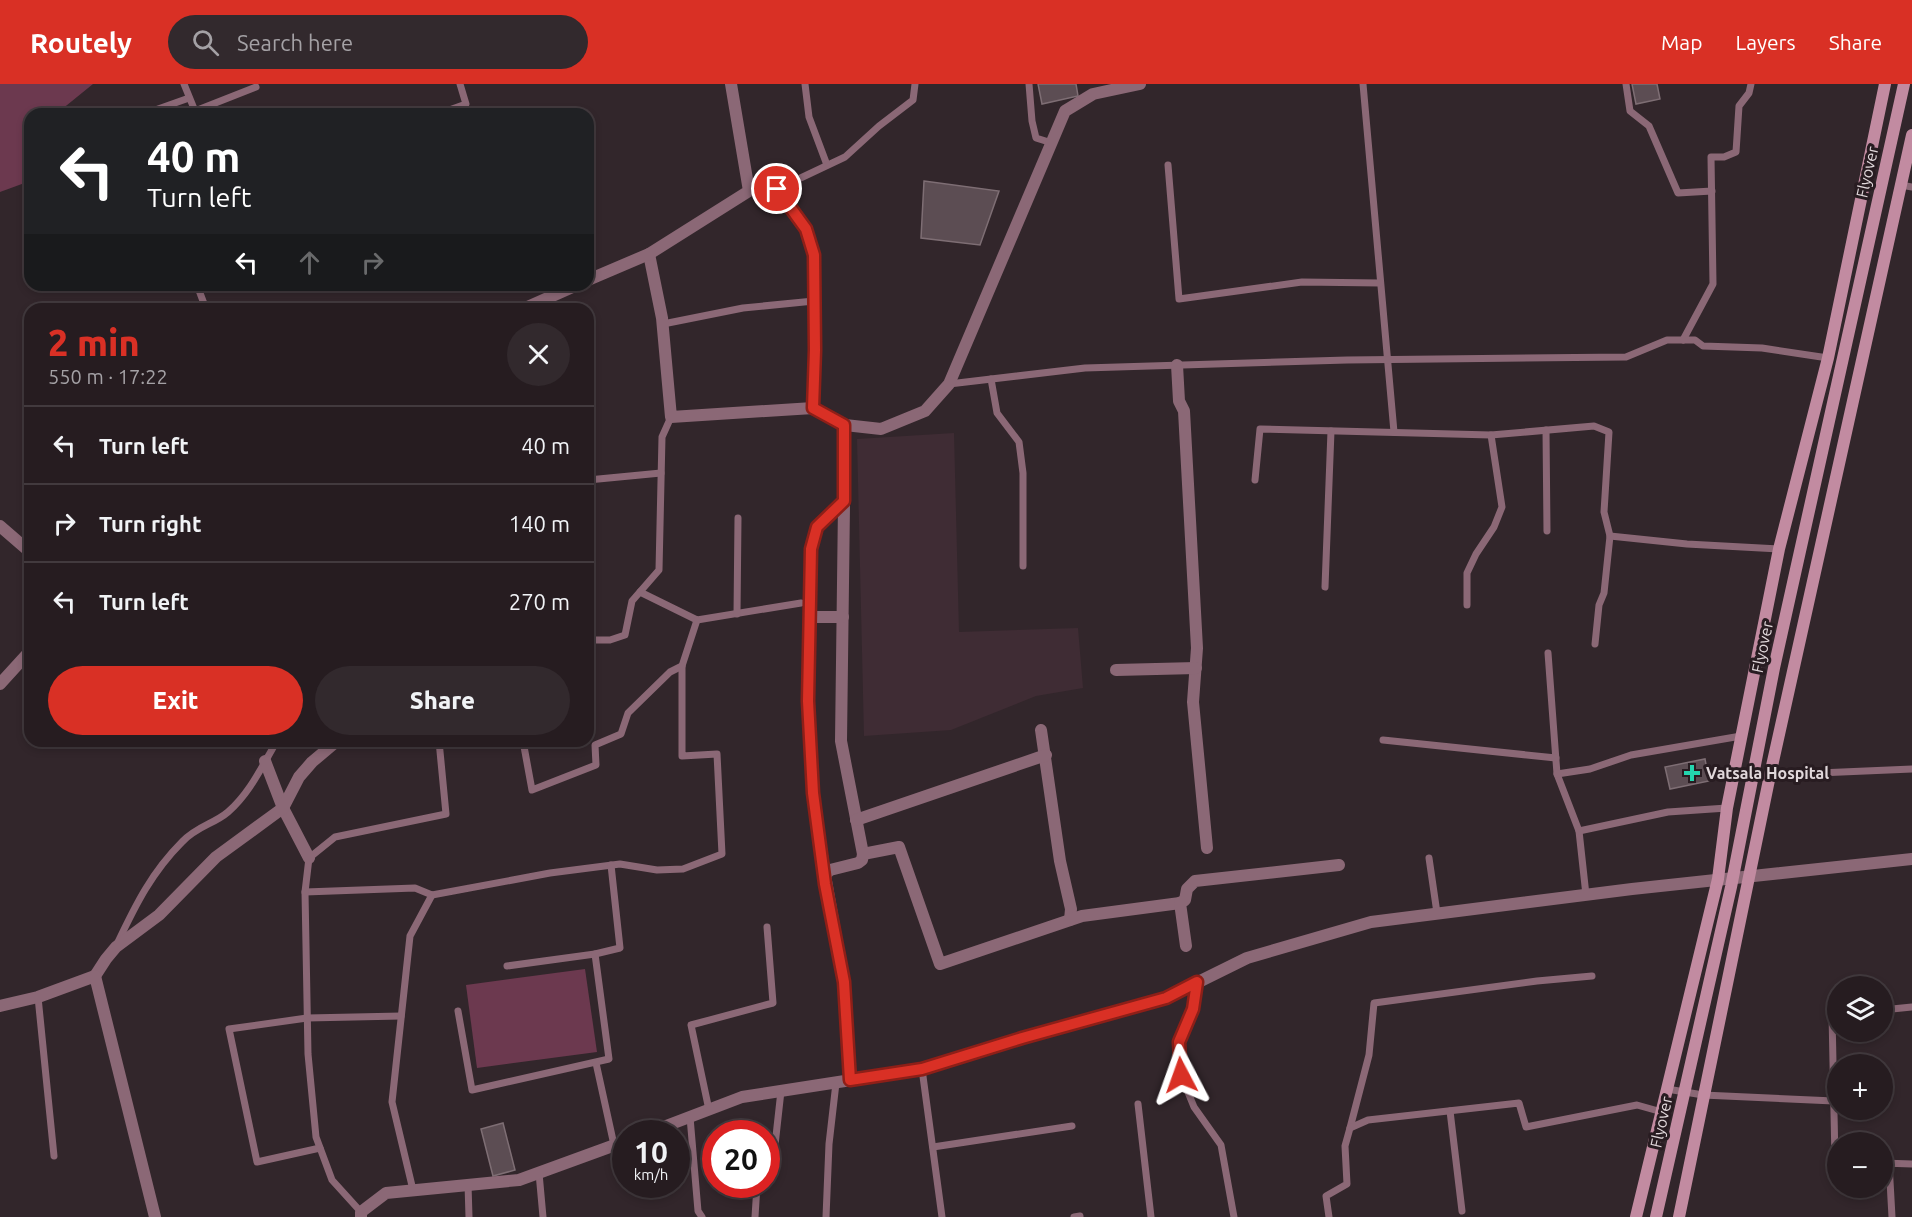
<!DOCTYPE html>
<meta charset="utf-8">
<style>
:root{--surface:#261c20;--page:#32292d;--text:#f1f3f6;--muted:#a4a1a5;--line:#423a3e;--accent:#d93025}
body{margin:0;font-family:Ubuntu,sans-serif;background:var(--page);color:var(--text);height:100vh;display:flex;flex-direction:column;font-size:22px;white-space:nowrap}
*{box-sizing:border-box;margin:0}
p{font-size:20px;color:var(--muted)}
.icon{flex:none;width:33px;height:33px;fill:none;stroke:currentColor;stroke-width:2;stroke-linecap:round;stroke-linejoin:round}
.map{position:relative;flex:1;overflow:hidden}
.details{position:absolute;left:24px;top:219px;width:570px;height:444px;display:flex;flex-direction:column;background:var(--surface);border-radius:18px;box-shadow:0 3px 9px #0003,0 0 0 2px var(--line)}
.details>*{flex:none}
.guide{position:absolute;left:24px;top:24px;width:570px;height:183px;border-radius:18px;box-shadow:0 3px 9px #0003,0 0 0 2px var(--line);background:#202124;color:#fff;overflow:hidden}
.fabs{position:absolute;left:1827px;top:892px;display:grid;gap:12px}
.fabs a{display:grid;place-items:center;width:66px;height:66px;border-radius:50%;background:var(--surface);box-shadow:0 3px 9px #0003,0 0 0 2px var(--line);font-size:30px}
.speed{position:absolute;left:612px;top:1036px;display:flex;gap:12px;font-size:30px;font-weight:700;text-align:center}
.speed>*{display:grid;place-content:center;width:78px;height:78px;border-radius:50%;background:var(--surface);box-shadow:0 3px 9px #0003,0 0 0 2px var(--line);line-height:1}
.speed small{font-size:15px;font-weight:400}
.speed .limit{border:9px solid #d22;background:#fff;color:#111}
.pin{position:absolute;display:grid;place-items:center;width:51px;height:51px;color:#fff;margin:-26px;border:3px solid #fff;border-radius:50%;box-shadow:0 2px 6px #0007}
.me{position:absolute;width:66px;margin:-33px;rotate:356deg;stroke-linejoin:round;filter:drop-shadow(0 0 4px #0008)}
.turn{display:flex;align-items:center;gap:21px;height:126px;padding:0 24px;font-size:27px}
.turn .icon{width:78px;height:78px;stroke-width:2.5}
.turn b{display:block;font-size:42px;line-height:51px}
.lanes{display:flex;align-items:center;height:57px;padding:0 24px;background:#0003;justify-content:center;gap:30px;direction:ltr}
.lanes .off{opacity:.35}
.round{display:grid;place-items:center;flex:none;width:63px;height:63px;border-radius:32px;background:var(--page)}
.summary{display:flex;align-items:center;justify-content:space-between;height:102px;padding:0 24px}
h1{font-size:36px;font-weight:800;line-height:45px;color:var(--accent)}
.cta{display:flex;gap:12px;margin-top:auto;padding:12px 24px}
.cta a{flex:1;height:69px;border-radius:36px;background:var(--accent);color:#fff;font-size:24px;font-weight:800;line-height:69px;text-align:center}
.cta a+a{background:var(--page);color:var(--text)}
ul{padding:0;list-style:none}
li{display:flex;align-items:center;gap:18px;height:78px;padding:0 24px;border-top:2px solid var(--line)}
li div{flex:1}
li b{display:block;font-size:22px}
li em{font-style:normal}
header{display:flex;align-items:center;gap:36px;box-sizing:border-box;height:84px;padding:0 30px;background:var(--accent);color:#fff}
header strong{font-size:28px}
nav{display:flex;gap:33px;margin-inline-start:auto;font-size:21px}
.search{width:420px;height:54px;background:var(--page);display:flex;align-items:center;gap:15px;box-sizing:border-box;padding:0 21px;border-radius:33px;color:var(--muted);font-size:22px}
.map>svg:first-child{display:block}
.built{fill:#3f2c34}
.green{fill:#6c394f}
.building{fill:#5c4d53;stroke:#7e6e74;stroke-width:1.5}
.lines{fill:none;stroke-linecap:round;stroke-linejoin:round}
.service{stroke:#8b6876;stroke-width:7}
.minor{stroke:#8b6876;stroke-width:12}
.tertiary{stroke:#8b6876;stroke-width:12}
.secondary{stroke:#c28ba1;stroke-width:12}
.secondary-bridge{stroke:#c28ba1;stroke-width:12}
.route-casing{stroke:#8d1f18;stroke-width:15}
.route{stroke:#d93025;stroke-width:10}
.poi-dot{fill:#24d5ae;stroke:#281c21;stroke-width:2}
.labels{text-anchor:middle;dominant-baseline:central;stroke-width:6;stroke-linejoin:round;paint-order:stroke}
.street-label{font-size:16px;fill:#e1d8db;stroke:#281c21}
.poi-label{font-size:16px;font-weight:bold;fill:#e1d8db;stroke:#281c21;text-anchor:start}
</style>
<header>
<strong>Routely</strong>
<div class="search"><svg class="icon" aria-label="search" viewBox="0 0 24 24"><circle cx="10" cy="10" r="6"/><path d="M15 15l6 6"/></svg>Search here</div>
<nav><a>Map</a><a>Layers</a><a>Share</a></nav>
</header>
<div class="map">
<svg width="1912" height="1133" viewBox="0 0 1912 1133">
<rect width="100%" height="100%" fill="#32262b"/>
<path class="built" d="M954 349 959 548 1078 544 1083 604 1036 612 951 646 864 652 857 355Z"/>
<g class="green">
<path d="M0 0H93L56 30H30V97L0 108Z"/>
<path d="M585 885 597 968 477 984 466 901Z"/>
</g>
<g class="building">
<path d="M1038 0H1076L1078 12 1042 20Z"/>
<path d="M1632 0H1657L1660 15 1636 20Z"/>
<path d="M924 97 999 107 980 161 921 154Z"/>
<path d="M1705 675 1709 697 1670 705 1665 683Z"/>
<path d="M503 1039 515 1086 493 1092 481 1045Z"/>
</g>
<g class="lines">
<g class="service">
<path d="M184 0 195 27 256 3"/>
<path d="M805 0 809 33 827 81"/>
<path d="M1029 0 1032 37 1036 54 1052 59"/>
<path d="M1363 0 1394 348"/>
<path d="M1626 0 1630 27 1649 42 1678 109 1712 107"/>
<path d="M144 30 189 14"/>
<path d="M438 30 466 20 460 0"/>
<path d="M1168 81 1179 215 1302 198 1380 199"/>
<path d="M1901 101 1912 103"/>
<path d="M777 105 806 145 814 171 815 266 813 324"/>
<path d="M749 107 771 108 845 73 879 42 913 16 915 0"/>
<path d="M197 201 206 225"/>
<path d="M663 240 743 224 814 217"/>
<path d="M1683 256 1713 200 1711 73H1724L1736 68 1739 22 1749 9 1751 0"/>
<path d="M991 295 997 329 1019 358 1023 389V482"/>
<path d="M949 300 1085 284 1347 276 1626 273 1667 256H1695L1703 262 1762 264 1828 274"/>
<path d="M1546 346 1547 447"/>
<path d="M588 396 661 389"/>
<path d="M1255 396 1260 345 1491 351 1594 342 1609 348 1604 428 1610 452 1604 509 1599 521 1595 560"/>
<path d="M1610 452 1687 460 1779 465"/>
<path d="M1325 503 1331 347"/>
<path d="M640 508 697 536 801 519"/>
<path d="M1467 521V489L1476 470 1494 443 1502 423 1491 351"/>
<path d="M737 530 738 434"/>
<path d="M588 556H610L625 551 632 517 659 486 662 353 671 333"/>
<path d="M1548 569 1557 690 1579 747 1586 811"/>
<path d="M1383 656 1556 674"/>
<path d="M523 657 532 706 596 681 595 661 621 650 628 629 670 588 682 582"/>
<path d="M1557 690 1590 685 1631 671 1741 652"/>
<path d="M1770 691 1912 685"/>
<path d="M1579 747 1668 728 1727 724"/>
<path d="M1429 774 1437 829"/>
<path d="M305 808 415 804 432 811 550 789 620 780 657 786 683 785 722 770 717 670 682 672V582L697 536"/>
<path d="M118 858C136 820 152 788 182 758 197 742 214 740 228 728 250 709 262 682 277 657"/>
<path d="M507 882 595 870 620 864 611 781"/>
<path d="M1197 899 1193 925 1179 958 1181 991 1194 1023 1221 1061 1234 1133"/>
<path d="M38 913 54 1072"/>
<path d="M1882 926 1912 923"/>
<path d="M458 927 472 1006 609 975 595 870"/>
<path d="M1838 930H1832L1835 1077 1838 1078"/>
<path d="M596 979 614 1061"/>
<path d="M922 985 942 1133"/>
<path d="M1667 1005 1703 1011 1834 1017"/>
<path d="M1138 1020 1151 1133"/>
<path d="M709 1026 691 941 773 919 767 843"/>
<path d="M1450 1027 1462 1127"/>
<path d="M690 1033 698 1127 702 1133"/>
<path d="M1350 1044 1369 971 1374 919 1537 897 1592 892"/>
<path d="M933 1063 1072 1042"/>
<path d="M320 1064 257 1078 229 945 307 934 401 932"/>
<path d="M766 1075 775 1061 781 1007"/>
<path d="M1882 1079 1912 1080"/>
<path d="M1889 1079 1892 1133"/>
<path d="M539 1089 543 1133"/>
<path d="M468 1100 469 1133"/>
<path d="M413 1106 392 1018 410 852 432 811"/>
<path d="M361 1128 332 1096 316 1053 308 970 305 808 309 774 335 753 446 730 439 657"/>
<path d="M755 1133 757 1101"/>
<path d="M826 1133 829 1060 836 999"/>
<path d="M1074 1133 1080 1132"/>
<path d="M1329 1133 1326 1112 1347 1100 1345 1062 1350 1044 1368 1036 1519 1019 1526 1043 1637 1021 1662 1028"/>
</g>
<g class="minor">
<path d="M1177 281 1179 317 1184 327 1197 564 1193 618 1207 764"/>
<path d="M845 341 841 657 863 770 862 776 858 779 830 786 825 791 844 898 850 996"/>
<path d="M0 442 30 468"/>
<path d="M810 533H843"/>
<path d="M1116 586 1196 584"/>
<path d="M1041 646 1060 777 1071 825 1070 836"/>
<path d="M265 677 283 724 309 774"/>
<path d="M856 736 1046 671"/>
<path d="M863 770 899 763 940 880 1082 832 1180 819"/>
<path d="M825 791 813 709 808 617 811 465 817 443 844 417"/>
<path d="M1186 862 1180 819 1185 816 1187 805 1195 797 1339 781"/>
<path d="M95 892 106 875 116 863 159 831 216 773 283 724 299 693 312 678 337 657"/>
<path d="M0 922 38 913 95 892 155 1133"/>
<path d="M645 1050 742 1013 922 985 1022 954 1166 914 1247 874 1371 838 1632 805 1912 775"/>
<path d="M361 1133V1128L386 1109 519 1096 626 1057"/>
</g>
<g class="tertiary">
<path d="M649 170 662 234 671 333 813 324 845 341 881 345 925 327 949 300 1065 27 1093 10 1140 0"/>
<path d="M588 196 649 170 749 107 731 0"/>
<path d="M523 225 577 201"/>
<path d="M0 600 30 567"/>
</g>
<g class="secondary">
<path d="M1636 1133 1718 795 1727 724 1779 465 1828 274 1885 0"/>
<path d="M1679 1133 1770 691 1912 51"/>
</g>
<path class="secondary-bridge" d="M1656 1133 1731 803 1774 584 1904 0"/>
</g>
<g class="lines">
<defs>
<path id="route" d="M777 105 806 145 814 171 815 266 813 324 844 341V417L817 443 811 465 808 617 813 709 825 800 844 898 850 996 922 985 1022 954 1166 914 1197 898 1193 925 1179 958 1181 991"/>
</defs>
<use href="#route" class="route-casing"/>
<use href="#route" class="route"/>
</g>
<path class="poi-dot" d="M1689 680h6v6h6v6h-6v6h-6v-6h-6v-6h6z"/>
<g class="labels">
<g class="street-label">
<text transform="translate(1867 88) rotate(-77)">Flyover</text>
<text transform="translate(1762 563) rotate(-78)">Flyover</text>
<text transform="translate(1661 1038) rotate(-77)">Flyover</text>
</g>
<g class="poi-label">
<text x="1706" y="689">Vatsala Hospital</text>
</g>
</g>
</svg>
<div class="fabs">
<a><svg class="icon" aria-label="layers" viewBox="0 0 24 24"><path d="M12 4l9 5-9 5-9-5zM3 14l9 5 9-5"/></svg></a>
<a>+</a>
<a>−</a>
</div>
<div class="speed"><div>10<small>km/h</small></div><div class="limit">20</div></div>
<div class="pin" style="left:777px;top:105px;background:#d93025"><svg class="icon" aria-label="arrive" viewBox="0 0 24 24"><path d="M6 21V4h12l-3 4 3 4H6"/></svg></div>
<svg class="me" style="left:1181px;top:991px" viewBox="-20 -20 40 40"><path d="M0-17L14 15 0 8-14 15z" fill="#d93025" stroke="#fff" stroke-width="4"/></svg>
<div class="guide">
<div class="turn"><svg class="icon" aria-label="left" viewBox="0 0 24 24"><path d="M17 20v-9H6M10 6l-5 5 5 5"/></svg><div><b>40 m</b>Turn left</div></div>
<div class="lanes"><svg class="icon" aria-label="left" viewBox="0 0 24 24"><path d="M17 20v-9H6M10 6l-5 5 5 5"/></svg><svg class="icon off" aria-label="ahead" viewBox="0 0 24 24"><path d="M12 20V5M6 11l6-6 6 6"/></svg><svg class="icon off" aria-label="right" viewBox="0 0 24 24"><path d="M7 20v-9h11M14 6l5 5-5 5"/></svg></div>
</div>
<section class="details">
<div class="summary"><div><h1>2 min</h1><p>550 m · 17:22</p></div><a class="round"><svg class="icon" aria-label="close" viewBox="0 0 24 24"><path d="M6 6l12 12M18 6L6 18"/></svg></a></div>
<ul>
<li><svg class="icon" aria-label="left" viewBox="0 0 24 24"><path d="M17 20v-9H6M10 6l-5 5 5 5"/></svg><div><b>Turn left</b></div><em>40 m</em></li>
<li><svg class="icon" aria-label="right" viewBox="0 0 24 24"><path d="M7 20v-9h11M14 6l5 5-5 5"/></svg><div><b>Turn right</b></div><em>140 m</em></li>
<li><svg class="icon" aria-label="left" viewBox="0 0 24 24"><path d="M17 20v-9H6M10 6l-5 5 5 5"/></svg><div><b>Turn left</b></div><em>270 m</em></li>
</ul>
<div class="cta"><a>Exit</a><a>Share</a></div>
</section>
</div>
